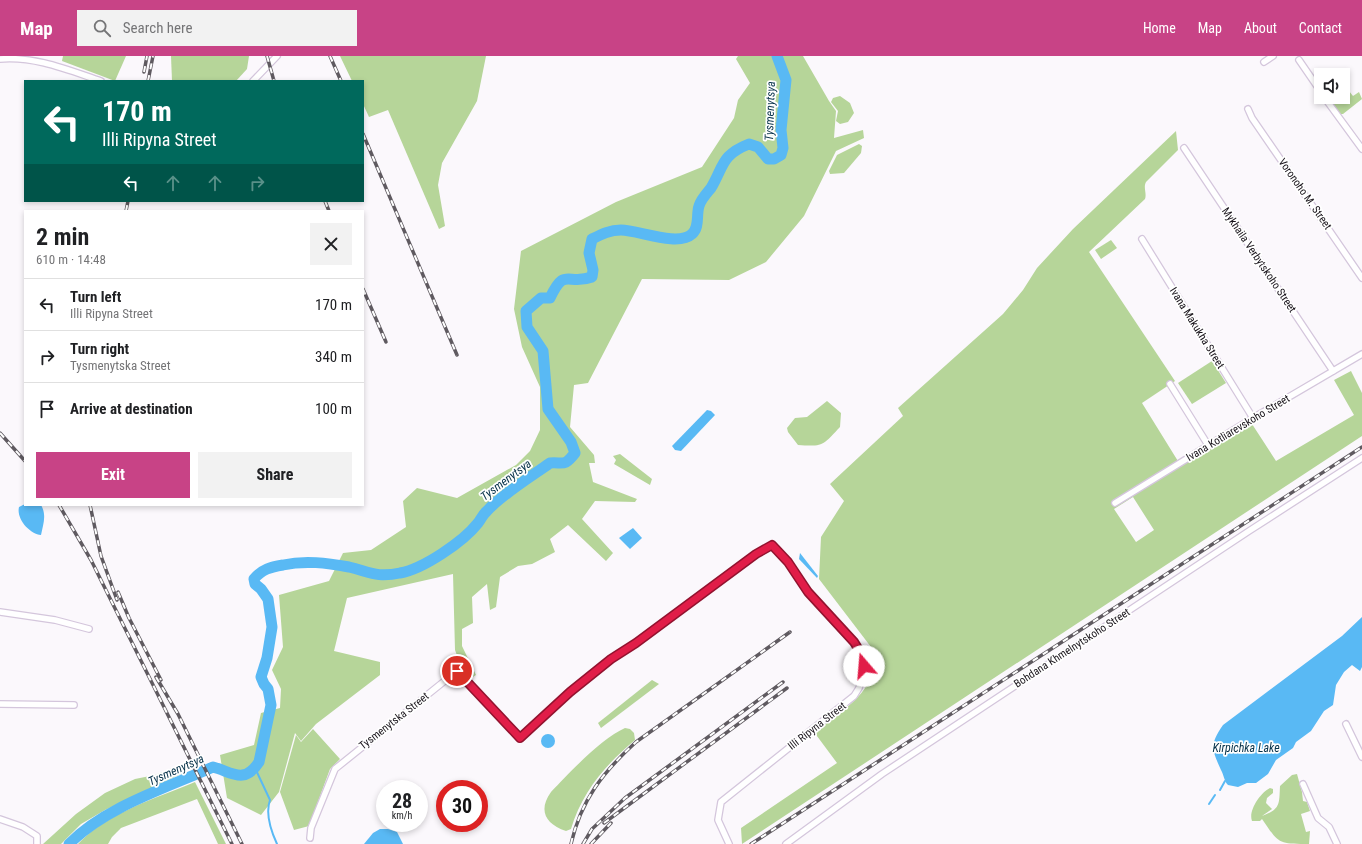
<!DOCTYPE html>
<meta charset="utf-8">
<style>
:root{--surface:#fff;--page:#f2f2f2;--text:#202124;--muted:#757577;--line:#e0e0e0;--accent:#c84386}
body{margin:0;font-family:"Roboto Condensed",sans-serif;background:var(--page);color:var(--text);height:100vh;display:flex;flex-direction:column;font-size:15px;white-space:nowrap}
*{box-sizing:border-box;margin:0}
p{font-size:13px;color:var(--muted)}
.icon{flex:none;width:22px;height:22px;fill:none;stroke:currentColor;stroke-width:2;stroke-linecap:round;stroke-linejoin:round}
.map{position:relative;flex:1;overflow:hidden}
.sheet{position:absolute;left:24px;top:154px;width:340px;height:296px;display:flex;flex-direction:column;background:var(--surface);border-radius:0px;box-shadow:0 2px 6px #0003}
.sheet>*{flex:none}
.hud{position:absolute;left:24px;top:24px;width:340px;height:122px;border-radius:0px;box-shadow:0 2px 6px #0003;background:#00695c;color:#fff;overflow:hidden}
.fabs{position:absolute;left:1314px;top:12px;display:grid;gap:8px}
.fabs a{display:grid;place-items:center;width:36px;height:36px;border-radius:0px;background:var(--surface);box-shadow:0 2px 6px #0003;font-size:20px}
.speed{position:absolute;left:376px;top:724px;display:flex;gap:8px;font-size:20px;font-weight:700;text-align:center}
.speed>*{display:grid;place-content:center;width:52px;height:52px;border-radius:50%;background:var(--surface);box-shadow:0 2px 6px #0003;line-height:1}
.speed small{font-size:10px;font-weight:400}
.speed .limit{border:6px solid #d22;background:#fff;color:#111}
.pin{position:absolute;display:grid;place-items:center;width:34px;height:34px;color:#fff;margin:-17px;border:2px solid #fff;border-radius:50%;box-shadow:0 1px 4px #0007}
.me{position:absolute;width:44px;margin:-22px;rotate:342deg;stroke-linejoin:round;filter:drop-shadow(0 0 3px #0008)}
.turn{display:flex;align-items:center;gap:14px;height:84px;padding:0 12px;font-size:18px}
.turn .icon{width:52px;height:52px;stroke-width:2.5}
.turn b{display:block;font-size:28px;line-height:34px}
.lanes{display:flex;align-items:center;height:38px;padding:0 12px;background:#0003;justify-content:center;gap:20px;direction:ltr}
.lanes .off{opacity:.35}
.round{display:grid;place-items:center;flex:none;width:42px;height:42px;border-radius:0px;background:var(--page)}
.summary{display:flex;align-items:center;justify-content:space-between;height:68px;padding:0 12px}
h1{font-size:24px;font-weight:700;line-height:30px}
.action{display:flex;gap:8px;margin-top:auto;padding:8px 12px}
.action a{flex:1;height:46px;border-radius:0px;background:var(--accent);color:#fff;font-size:16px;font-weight:700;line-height:46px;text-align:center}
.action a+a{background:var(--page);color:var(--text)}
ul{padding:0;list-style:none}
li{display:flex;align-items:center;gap:12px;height:52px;padding:0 12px;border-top:1px solid var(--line)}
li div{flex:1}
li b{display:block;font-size:15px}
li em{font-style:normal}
header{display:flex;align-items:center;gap:24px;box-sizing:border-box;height:56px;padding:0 20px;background:var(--accent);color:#fff}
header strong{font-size:19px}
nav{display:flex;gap:22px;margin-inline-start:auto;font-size:14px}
.search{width:280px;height:36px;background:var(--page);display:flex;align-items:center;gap:10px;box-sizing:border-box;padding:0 14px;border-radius:0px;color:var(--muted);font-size:15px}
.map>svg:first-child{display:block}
.green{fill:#b6d599;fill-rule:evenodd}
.water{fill:#59b9f4}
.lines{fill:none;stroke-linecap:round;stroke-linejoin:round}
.stream{stroke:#59b9f4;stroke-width:2}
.river{stroke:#59b9f4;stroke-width:11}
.street-casing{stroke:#d4c6dc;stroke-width:8}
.street{stroke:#fff;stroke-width:5.5}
.rail-casing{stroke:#5f5a60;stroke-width:3.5}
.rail{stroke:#fff;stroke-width:2;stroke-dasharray:6;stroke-linecap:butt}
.route-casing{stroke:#92132f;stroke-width:10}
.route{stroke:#e11d48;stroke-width:7}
.labels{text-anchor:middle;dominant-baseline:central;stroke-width:3.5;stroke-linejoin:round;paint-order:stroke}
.street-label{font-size:11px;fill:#19141b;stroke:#fff}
.water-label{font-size:12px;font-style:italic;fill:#063149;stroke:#fff}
</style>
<header>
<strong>Map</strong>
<div class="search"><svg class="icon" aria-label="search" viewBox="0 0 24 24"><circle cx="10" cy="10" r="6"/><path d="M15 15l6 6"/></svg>Search here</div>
<nav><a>Home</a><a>Map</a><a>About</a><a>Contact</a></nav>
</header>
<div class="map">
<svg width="1362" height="788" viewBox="0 0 1362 788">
<rect width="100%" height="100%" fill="#fbf8fc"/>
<g class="green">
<path d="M63 0H126L115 25 62 5Z"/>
<path d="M171 0H249L247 13 236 25H172Z"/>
<path d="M340 0H486L477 45 442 107 438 129 445 170 439 173 388 54 369 61 363 48V25H352Z"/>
<path d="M738 0H803L829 45 836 55 834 82 863 74 864 82 836 95 804 160 766 206 729 224 642 223 588 327 574 329 570 371 594 399 595 407H589L593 426 637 443 635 446 595 445 582 463 613 497 606 505 568 469 550 483 555 496 532 508 518 510 500 521 496 551 490 554 487 528 472 541 473 567 462 573V590L476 619 471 622 461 610 455 594 453 518 347 542 334 595 380 606V619L316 668 301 685 295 677 279 736 261 759 227 742 220 699 254 689 261 657 280 652 281 633 272 614 283 591 279 539 329 525 343 497 371 494 406 471 403 445 417 432 457 442 516 409 530 395 540 374V331L522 291 514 253 521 195 616 146 702 111 734 62 738 44 750 27 736 3Z"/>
<path d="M1349 35 1353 40 1359 36 1362 43 1343 58H1340L1332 46 1343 41V39Z"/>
<path d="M840 40 850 47 854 57 848 66 840 68 836 65 838 55 831 46 833 42Z"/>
<path d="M1176 75 1178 94 1146 126C1143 132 1147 137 1145 143L1089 196 1175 325 1142 347 1181 410 1252 368 1276 405 1354 359 1334 324 1351 315 1362 337V380L742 788 741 772 837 707 814 676C842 655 885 631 871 591L819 523 821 481 844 445 830 428 903 360 898 352 1003 258 1023 234 1037 212 1073 173ZM1133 441 1154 474 1136 486 1114 453Z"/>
<path d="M859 88 862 90 861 97 844 117 830 118 829 115 837 99Z"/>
<path d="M1111 184 1117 192 1101 203 1095 194Z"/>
<path d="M1212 305 1226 327 1192 348 1178 327Z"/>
<path d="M827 345 841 357 840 371C823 389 824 391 798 389L788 376 787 372 795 362 807 361Z"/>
<path d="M620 398 652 423 650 429 614 408 616 404 613 400Z"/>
<path d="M652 624 659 628 601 672 598 667Z"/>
<path d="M625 672 630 673 634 677 635 684C606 708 582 736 571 773L566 775C545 768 538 754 551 736 569 717 602 682 625 672Z"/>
<path d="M313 673 340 703 330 713 309 770 294 774 280 736 296 679 301 686Z"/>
<path d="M180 709 183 717 105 754 81 768 61 788H43L76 758 105 737 135 723 155 719Z"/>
<path d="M1297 718 1302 736 1303 745 1307 746 1310 755 1301 758 1306 776 1310 775 1309 788C1278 788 1279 788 1262 763L1260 765H1252C1248 755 1260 737 1270 732L1273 733V737L1267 742 1266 747 1272 753 1262 760C1281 753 1279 748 1280 730L1292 719Z"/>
<path d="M195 726 226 788H218L197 743 121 772 112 781 108 788H78C108 756 157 742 195 726Z"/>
</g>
<g class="water">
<path d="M707 354 711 355 715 359 681 395 675 394 672 390Z"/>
<path d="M25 448 41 449C47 459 43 469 41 479 30 478 16 463 19 451Z"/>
<path d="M633 472 642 482 630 493 619 482Z"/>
<path d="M800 497 818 520 817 522 799 503Z"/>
<path d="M1362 561V611L1360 615 1352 609 1344 616 1336 629 1333 649 1324 655 1311 675 1296 686 1293 692 1276 704 1268 718 1256 727H1247L1238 731 1228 729C1224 725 1224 719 1221 714 1212 694 1209 689 1223 669L1342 580Z"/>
<circle cx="548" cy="685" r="7"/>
<path d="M380 773H388L397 776 403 788H364L373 777Z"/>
</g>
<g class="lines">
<g class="stream">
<path d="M255 712 270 744C265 758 271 775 277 788"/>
<path d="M1220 734 1225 725"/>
<path d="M1209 748 1215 739"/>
</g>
<path class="river" d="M69 788C105 751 166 732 213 711 232 716 244 729 259 706L271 649 268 633 264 628 261 621 267 602 272 571 268 543 261 533 255 528 254 523C262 513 271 511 283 509 305 504 327 507 349 511 370 516 377 522 400 517 423 513 463 486 478 467 481 463 483 458 487 455 501 439 532 420 550 407 564 406 564 411 575 397L571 386 548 353 543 295 527 271 526 255 541 242H550C565 210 567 230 592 221L593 214 589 197 592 183C602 178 610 174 621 174 638 174 678 191 692 178 700 171 696 159 699 150 701 143 707 137 711 132 724 110 721 99 749 88L758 91 768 103H774L781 99 783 92 781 74 786 24 777 0"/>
<defs>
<g id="street">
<path d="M0 3C35 0 68 14 101 25"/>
<path d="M1299 4 1321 36"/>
<path d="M1264 6 1273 0"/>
<path d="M253 25 277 0"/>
<path d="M1324 41 1362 93"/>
<path d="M1248 53 1252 62 1362 222"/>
<path d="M1184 92 1333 315"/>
<path d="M1142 183 1253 362"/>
<path d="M1170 328 1208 389"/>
<path d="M1115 447 1253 362 1362 298"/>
<path d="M0 556 55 564 89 573"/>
<path d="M0 648 74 649"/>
<path d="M1346 668 1362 701"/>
<path d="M1303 728 1318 762 1329 771 1337 788"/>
<path d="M0 763 23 771 37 780V788"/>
<path d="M310 782 311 772 335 713 457 615 520 682 570 636 611 603 636 587 756 498 772 489 788 506 808 536 854 587 859 594 864 610 863 619 859 632 854 640 721 746 718 764 729 788"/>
<path d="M786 788 882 718 1249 475 1362 402"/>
</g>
</defs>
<use href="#street" class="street-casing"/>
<use href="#street" class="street"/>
<defs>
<g id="rail">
<path d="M267 0 274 25"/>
<path d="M330 0 341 25"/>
<path d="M144 16 147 0"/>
<path d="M148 25 153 0"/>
<path d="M363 78 457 299"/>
<path d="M325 145 329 155"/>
<path d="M126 155 128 145"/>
<path d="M363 233 386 286"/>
<path d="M0 377 25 405"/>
<path d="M59 449 91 504 232 788"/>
<path d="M90 449 101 500 117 544"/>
<path d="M118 536 129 562 161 624"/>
<path d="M156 621 178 658 242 788"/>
<path d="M604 767 787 632"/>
<path d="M571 788C581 744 603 716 636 686L790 576"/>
<path d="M583 788 592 773 625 742 783 626"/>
<path d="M591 788 611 767"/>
<path d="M751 788 1362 391"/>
</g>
</defs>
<use href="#rail" class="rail-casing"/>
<use href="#rail" class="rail"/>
</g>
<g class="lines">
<defs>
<path id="route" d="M457 615 520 682 570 636 611 603 636 587 756 498 772 489 788 506 808 536 854 586 859 594 864 610"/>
</defs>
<use href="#route" class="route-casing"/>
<use href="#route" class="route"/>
</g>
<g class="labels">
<g class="street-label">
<text transform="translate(1305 138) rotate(55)">Voronoho M. Street</text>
<text transform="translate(1259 204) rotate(56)">Mykhaila Verbytskoho Street</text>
<text transform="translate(1197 272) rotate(58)">Ivana Makukha Street</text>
<text transform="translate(1238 372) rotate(-31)">Ivana Kotliarevskoho Street</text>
<text transform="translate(1072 592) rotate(-33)">Bohdana Khmelnytskoho Street</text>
<text transform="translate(394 665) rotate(-38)">Tysmenytska Street</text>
<text transform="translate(817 670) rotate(-38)">Illi Ripyna Street</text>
</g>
<g class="water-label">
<text transform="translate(770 55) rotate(-88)">Tysmenytsya</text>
<text transform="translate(506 424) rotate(-37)">Tysmenytsya</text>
<text x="1246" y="692">Kirpichka Lake</text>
<text transform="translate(176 714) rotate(-24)">Tysmenytsya</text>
</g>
</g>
</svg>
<div class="fabs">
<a><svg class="icon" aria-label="sound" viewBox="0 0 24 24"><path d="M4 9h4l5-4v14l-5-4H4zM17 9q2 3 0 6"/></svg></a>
</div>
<div class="speed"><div>28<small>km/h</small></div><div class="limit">30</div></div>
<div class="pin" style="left:457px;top:615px;background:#d93025"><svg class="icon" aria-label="arrive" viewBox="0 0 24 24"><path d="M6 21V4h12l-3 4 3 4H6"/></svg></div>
<svg class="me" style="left:864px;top:610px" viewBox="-20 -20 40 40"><circle r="19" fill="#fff"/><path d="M0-13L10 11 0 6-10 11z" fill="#e11d48"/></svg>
<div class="hud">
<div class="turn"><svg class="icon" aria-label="left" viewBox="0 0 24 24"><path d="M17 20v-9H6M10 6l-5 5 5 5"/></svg><div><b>170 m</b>Illi Ripyna Street</div></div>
<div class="lanes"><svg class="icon" aria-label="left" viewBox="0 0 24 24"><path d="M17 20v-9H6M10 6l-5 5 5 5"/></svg><svg class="icon off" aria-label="ahead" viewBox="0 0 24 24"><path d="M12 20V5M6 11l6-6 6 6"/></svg><svg class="icon off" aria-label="ahead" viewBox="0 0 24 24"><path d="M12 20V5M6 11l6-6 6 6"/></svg><svg class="icon off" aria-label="right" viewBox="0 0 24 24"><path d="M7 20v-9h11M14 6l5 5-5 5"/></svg></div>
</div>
<section class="sheet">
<div class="summary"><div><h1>2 min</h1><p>610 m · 14:48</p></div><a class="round"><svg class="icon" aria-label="close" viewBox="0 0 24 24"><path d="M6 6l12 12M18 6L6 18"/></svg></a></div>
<ul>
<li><svg class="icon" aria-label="left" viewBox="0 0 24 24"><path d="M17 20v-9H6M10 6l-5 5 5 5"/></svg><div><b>Turn left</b><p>Illi Ripyna Street</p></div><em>170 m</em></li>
<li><svg class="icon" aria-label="right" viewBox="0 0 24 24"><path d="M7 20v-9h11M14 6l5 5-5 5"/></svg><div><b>Turn right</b><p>Tysmenytska Street</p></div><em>340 m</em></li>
<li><svg class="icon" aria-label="arrive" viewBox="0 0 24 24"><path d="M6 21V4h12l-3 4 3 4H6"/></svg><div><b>Arrive at destination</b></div><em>100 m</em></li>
</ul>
<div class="action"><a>Exit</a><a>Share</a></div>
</section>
</div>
